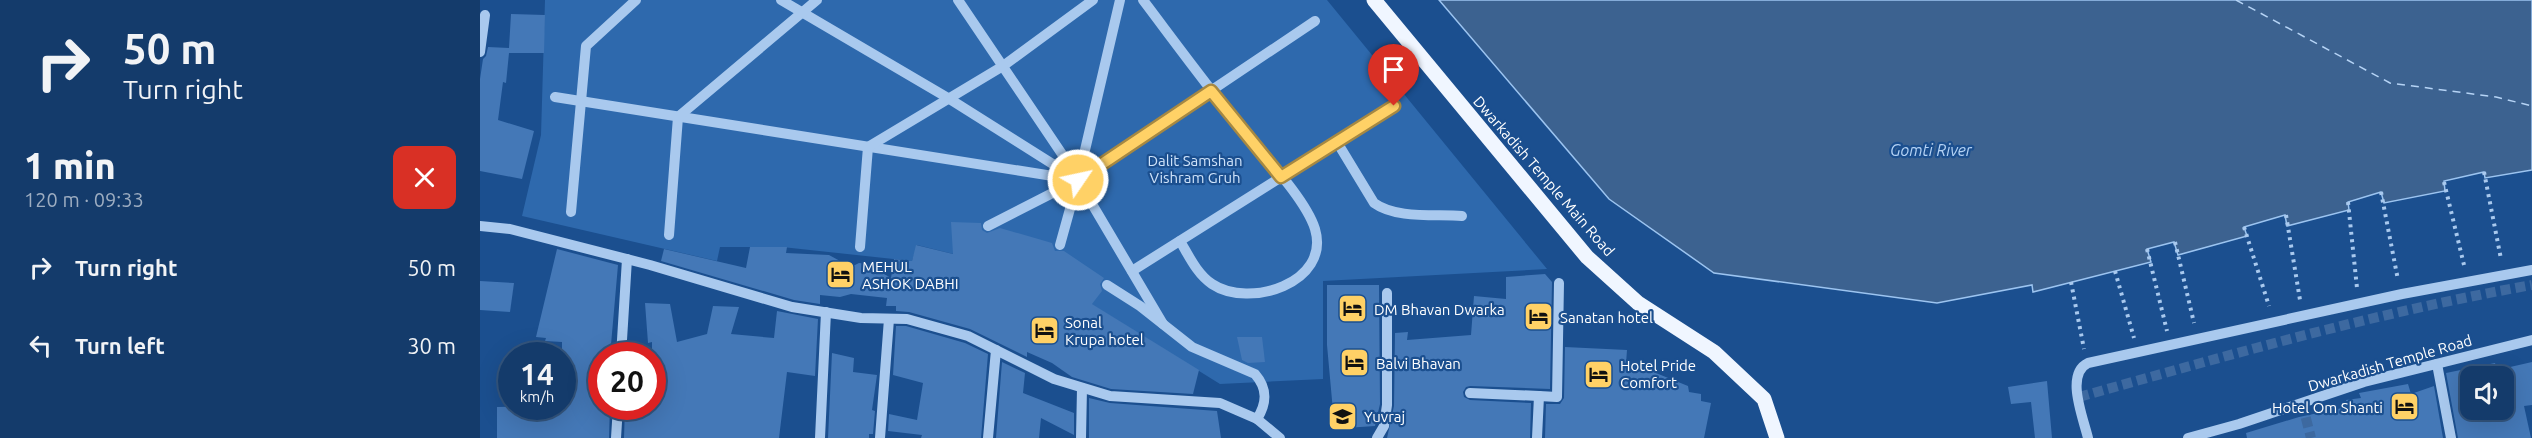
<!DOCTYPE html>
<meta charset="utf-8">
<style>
:root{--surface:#143b6b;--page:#1d4271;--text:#f1f3f6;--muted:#9dadc1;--line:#33557e}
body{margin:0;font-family:Ubuntu,sans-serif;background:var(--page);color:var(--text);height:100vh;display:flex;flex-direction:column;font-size:22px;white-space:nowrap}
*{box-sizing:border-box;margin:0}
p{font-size:20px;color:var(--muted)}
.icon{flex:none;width:33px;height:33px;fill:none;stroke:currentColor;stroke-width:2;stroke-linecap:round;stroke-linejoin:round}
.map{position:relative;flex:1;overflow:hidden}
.drawer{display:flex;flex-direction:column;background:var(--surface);width:480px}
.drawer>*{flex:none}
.guide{background:#143b6b;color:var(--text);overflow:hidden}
.controls{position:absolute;left:1980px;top:366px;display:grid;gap:12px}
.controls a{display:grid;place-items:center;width:54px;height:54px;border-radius:12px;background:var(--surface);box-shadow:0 6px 24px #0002,0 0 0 2px var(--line);font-size:30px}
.speed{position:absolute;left:18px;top:342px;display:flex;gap:12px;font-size:30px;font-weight:700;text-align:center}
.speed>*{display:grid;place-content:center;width:78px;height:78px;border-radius:50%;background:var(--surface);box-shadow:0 6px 24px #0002,0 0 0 2px var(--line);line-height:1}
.speed small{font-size:15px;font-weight:400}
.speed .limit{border:9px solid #d22;background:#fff;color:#111}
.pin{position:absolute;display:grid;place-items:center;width:51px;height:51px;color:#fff;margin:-62px -26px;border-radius:50% 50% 50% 0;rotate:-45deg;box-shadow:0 0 6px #0007}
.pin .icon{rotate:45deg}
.me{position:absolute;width:66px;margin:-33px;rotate:56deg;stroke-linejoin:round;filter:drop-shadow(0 0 4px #0008)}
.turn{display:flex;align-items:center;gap:21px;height:126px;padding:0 24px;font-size:27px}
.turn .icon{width:78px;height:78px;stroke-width:2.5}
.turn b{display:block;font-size:42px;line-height:51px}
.round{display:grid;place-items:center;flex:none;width:63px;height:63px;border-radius:12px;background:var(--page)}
.headline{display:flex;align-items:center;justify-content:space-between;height:102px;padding:0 24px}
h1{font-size:36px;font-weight:800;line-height:45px}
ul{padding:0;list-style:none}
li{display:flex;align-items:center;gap:18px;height:78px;padding:0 24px}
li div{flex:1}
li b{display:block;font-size:22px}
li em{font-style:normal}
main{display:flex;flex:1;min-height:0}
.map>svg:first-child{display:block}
.green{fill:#2e69ad}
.water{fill:#3c6290;stroke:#9cc4f0;stroke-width:1.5}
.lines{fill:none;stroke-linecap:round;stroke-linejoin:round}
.ferry{stroke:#b5d3f5;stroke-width:1.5;stroke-dasharray:8 6;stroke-linecap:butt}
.building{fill:#4478b7;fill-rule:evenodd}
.minor-tunnel{stroke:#3d69a0;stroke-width:10;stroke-dasharray:10 5;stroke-linecap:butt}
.path{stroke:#a9c9ee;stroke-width:4;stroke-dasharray:3 4.5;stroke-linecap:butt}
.minor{stroke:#a9c9ee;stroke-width:10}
.major{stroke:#f0f6ff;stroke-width:15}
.route-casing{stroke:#a68842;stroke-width:15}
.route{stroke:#ffd166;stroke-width:10}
.labels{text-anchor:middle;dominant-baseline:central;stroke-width:4.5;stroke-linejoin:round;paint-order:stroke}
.park-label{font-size:15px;fill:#cfe3fa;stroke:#1b4f8f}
.street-label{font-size:15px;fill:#fff;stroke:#1b4f8f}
.poi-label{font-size:15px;fill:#fff;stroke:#1b4f8f;text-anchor:start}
.water-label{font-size:16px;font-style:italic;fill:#b5d3f5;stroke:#1b4f8f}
</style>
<main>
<section class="drawer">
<div class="guide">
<div class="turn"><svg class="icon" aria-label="right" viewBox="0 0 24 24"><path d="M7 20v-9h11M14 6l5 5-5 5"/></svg><div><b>50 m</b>Turn right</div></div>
</div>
<div class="headline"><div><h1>1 min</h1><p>120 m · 09:33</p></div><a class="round" style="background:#d93025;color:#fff"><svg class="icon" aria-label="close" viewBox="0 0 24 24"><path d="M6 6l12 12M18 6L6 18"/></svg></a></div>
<ul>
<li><svg class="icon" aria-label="right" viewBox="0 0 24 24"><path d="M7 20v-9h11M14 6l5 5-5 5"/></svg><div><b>Turn right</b></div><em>50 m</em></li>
<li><svg class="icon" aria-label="left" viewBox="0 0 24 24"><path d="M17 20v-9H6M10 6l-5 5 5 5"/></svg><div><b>Turn left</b></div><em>30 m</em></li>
</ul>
</section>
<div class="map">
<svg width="2052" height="438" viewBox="0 0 2052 438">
<rect width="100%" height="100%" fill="#1b4f8f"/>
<path class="green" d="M65 0H847L1067 269 843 281V379L740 384 608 302 542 271 437 245 432 261 302 247H240L237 261 42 216 61 135Z"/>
<path class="water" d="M959 0H2052V170L2005 178 2004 172 1964 181 1965 191 1904 203 1901 192 1868 202 1869 210 1807 226 1805 215 1764 227 1767 236 1698 255 1694 242 1667 249 1671 262 1553 292 1552 285 1457 303 1234 273 1129 199Z"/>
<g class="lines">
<path class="ferry" d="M1756 0 1910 83 2016 97 2052 106"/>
</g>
<g class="building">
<path d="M31 14 65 15 64 53H29L26 83 23 82 18 120 54 131 42 179 0 171V79L3 59 6 56 8 47 29 48Z"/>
<path d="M471 222 501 223 502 230 507 233 520 228 572 243 575 251H584L624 278 620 284 622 291 612 304 719 370 713 394 631 389 592 377 572 363 547 352V357L490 329 429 312 416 311V306H406L407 298 371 294 360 297 340 295V304L314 300 181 261 184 249 266 268 270 247H307L306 253 349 255 371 267 379 263 387 264 411 278 414 259 432 261 436 245 473 254Z"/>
<path d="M77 249 138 265 130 356H122V406H130L129 438H17V407L82 406V342L65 341 66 338 56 337Z"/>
<path d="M1065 274 1072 282 1070 389 990 386 986 387 983 392 984 397 990 400 1051 403 1050 438H907L914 406 915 333 928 332 927 340 991 335 994 296 1026 299V277Z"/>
<path d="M0 281 34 283 30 312 0 310Z"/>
<path d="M847 285H899L900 404 895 426 851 429 850 411H853L847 345Z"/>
<path d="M165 303 190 304 197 342 227 334 233 306 259 307 251 334 294 338 297 311 338 319 335 376 307 372 299 438H144L145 406H172V342L168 343Z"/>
<path d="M416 326H426L485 343 508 354 501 438H441L442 435 408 431 409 414 437 420 443 383 413 375Z"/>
<path d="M757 337H782L785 362 768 363 762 360Z"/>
<path d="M1085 347 1147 350 1146 364 1171 367V371L1208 386 1209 392 1221 394V401L1231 403 1224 438H1065L1066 404H1080L1084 398Z"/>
<path d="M352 353 374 358 373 372 397 375 392 410 395 411 393 434H389V438H348Z"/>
<path d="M522 362 545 373 543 393 594 413V435L561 418 559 438H516Z"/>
<path d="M2052 362V405L2044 406 2051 438H1978L1966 373 2015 363 2017 370ZM1990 376H2024V410H1990Z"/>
<path d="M1567 381 1572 438H1555L1551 402 1531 404 1528 387Z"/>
<path d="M1928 384 1931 394 1954 386 1963 438H1767L1766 433 1819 417 1867 407 1866 400 1881 398 1879 393Z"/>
<path d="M609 398 630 403 737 411 741 438H609Z"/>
</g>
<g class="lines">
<g class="minor-tunnel">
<path d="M1599 397C1749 355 1898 312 2052 285"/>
<path d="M1822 403 1831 438"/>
</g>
<g class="path">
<path d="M2004 172 2021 259"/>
<path d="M1964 182 1984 265"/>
<path d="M1901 192 1918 280"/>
<path d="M1868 202 1877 288"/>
<path d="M1806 215 1820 300"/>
<path d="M1764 227 1789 306"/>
<path d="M1695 242 1714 323"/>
<path d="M1667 249 1687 331"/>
<path d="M1635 271 1654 338"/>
<path d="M1591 282 1604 349"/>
</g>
<g class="minor">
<path d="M301 0 468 98 598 180 640 0"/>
<path d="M478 0 586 160 683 324"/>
<path d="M663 0C697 45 730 90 766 134 786 158 826 200 835 229 851 283 769 309 732 284 717 274 709 256 700 241"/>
<path d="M0 52 5 15"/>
<path d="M75 97 598 180 835 21"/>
<path d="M857 142 894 203C916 219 955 214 982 216"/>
<path d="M91 212 106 46 156 0"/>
<path d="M0 226 30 229 170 265 312 307 381 318 427 319 488 336 574 379 630 396 740 403 777 419 800 438"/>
<path d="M508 226 598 180 580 245"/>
<path d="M189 235 198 117 337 0"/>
<path d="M380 247 388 147 523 66 613 0"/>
<path d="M652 271 914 106"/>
<path d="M627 285 660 306 712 347 775 374C788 389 787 403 777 419"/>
<path d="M141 356 147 259"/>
<path d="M1957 364 1971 438"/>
<path d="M990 393 1059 396 1057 438"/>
<path d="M1059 396 1077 397 1079 283"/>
<path d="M136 438 138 406"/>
<path d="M340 438 346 312"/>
<path d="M400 438 409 319"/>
<path d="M508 438 516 350"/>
<path d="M601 438 602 388"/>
<path d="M897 438 904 426 907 405V293"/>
<path d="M1608 438C1603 417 1585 374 1608 363L1922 294 2052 270"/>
<path d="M1708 438 1759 424 1884 382 2052 340"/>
</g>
<path class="major" d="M894 0 1107 257 1158 303 1234 352 1284 399 1297 438"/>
</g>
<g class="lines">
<defs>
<path id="route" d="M598 180 731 91 801 177 914 106"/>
</defs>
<use href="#route" class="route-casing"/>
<use href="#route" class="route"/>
</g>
<defs>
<symbol id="hotel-square" viewBox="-11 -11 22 22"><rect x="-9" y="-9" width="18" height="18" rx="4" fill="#ffd166" stroke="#1b4f8f"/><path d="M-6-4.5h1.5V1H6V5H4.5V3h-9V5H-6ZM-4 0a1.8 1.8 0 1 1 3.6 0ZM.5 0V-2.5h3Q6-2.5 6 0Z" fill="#111"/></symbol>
<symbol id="school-square" viewBox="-11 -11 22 22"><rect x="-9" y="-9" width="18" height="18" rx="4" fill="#ffd166" stroke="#1b4f8f"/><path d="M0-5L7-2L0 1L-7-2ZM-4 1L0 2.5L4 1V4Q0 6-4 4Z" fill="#111"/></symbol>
</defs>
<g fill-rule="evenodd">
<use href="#hotel-square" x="344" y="258" width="33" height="33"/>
<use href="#hotel-square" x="856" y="292" width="33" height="33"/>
<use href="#hotel-square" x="1042" y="300" width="33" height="33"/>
<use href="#hotel-square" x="548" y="314" width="33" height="33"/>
<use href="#hotel-square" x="858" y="346" width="33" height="33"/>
<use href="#hotel-square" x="1102" y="358" width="33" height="33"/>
<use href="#hotel-square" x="1908" y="390" width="33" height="33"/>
<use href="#school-square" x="846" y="400" width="33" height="33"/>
</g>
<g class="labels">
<g class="park-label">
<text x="715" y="160">Dalit Samshan<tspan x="715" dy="17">Vishram Gruh</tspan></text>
</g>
<g class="street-label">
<text transform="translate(1064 176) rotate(49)">Dwarkadish Temple Main Road</text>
<text transform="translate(1910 363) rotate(-16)">Dwarkadish Temple Road</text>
</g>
<g class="poi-label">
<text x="382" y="266">MEHUL<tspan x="382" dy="17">ASHOK DABHI</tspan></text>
<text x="894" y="309">DM Bhavan Dwarka</text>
<text x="1080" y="317">Sanatan hotel</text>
<text x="585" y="322">Sonal<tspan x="585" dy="17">Krupa hotel</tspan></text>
<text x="896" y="363">Balvi Bhavan</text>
<text x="1140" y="365">Hotel Pride<tspan x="1140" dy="17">Comfort</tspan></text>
<text x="1903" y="407" text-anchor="end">Hotel Om Shanti</text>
<text x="884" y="416">Yuvraj</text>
</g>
<g class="water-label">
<text x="1451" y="150">Gomti River</text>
</g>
</g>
</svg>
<div class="controls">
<a><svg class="icon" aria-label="sound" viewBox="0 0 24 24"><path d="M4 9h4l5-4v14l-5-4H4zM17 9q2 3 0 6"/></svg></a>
</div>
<div class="speed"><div>14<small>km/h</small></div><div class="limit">20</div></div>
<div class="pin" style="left:914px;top:106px;background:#d93025"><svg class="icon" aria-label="arrive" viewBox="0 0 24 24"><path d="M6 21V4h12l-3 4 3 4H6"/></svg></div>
<svg class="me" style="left:598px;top:180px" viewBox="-20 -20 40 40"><circle r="17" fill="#ffd166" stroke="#fff" stroke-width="3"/><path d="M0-11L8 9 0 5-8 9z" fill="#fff"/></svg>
</div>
</main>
